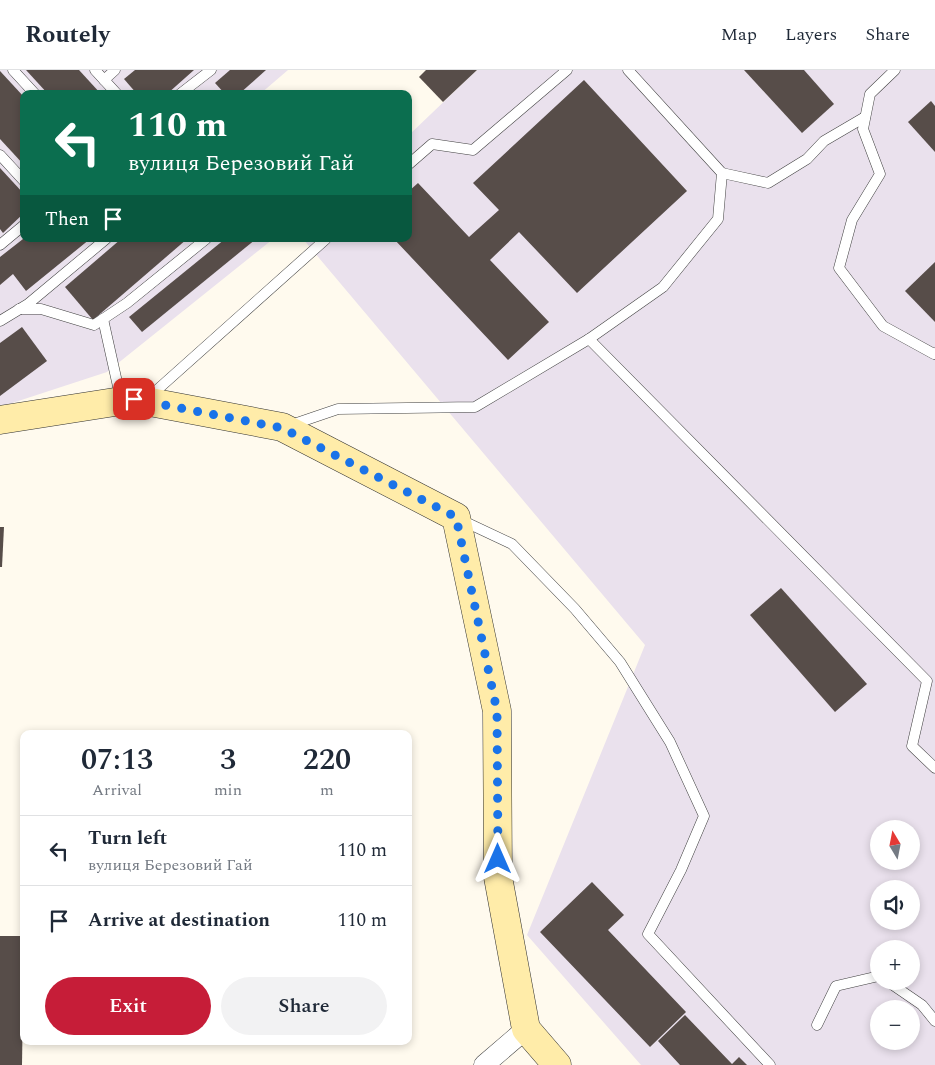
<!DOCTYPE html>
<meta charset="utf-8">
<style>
:root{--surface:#fff;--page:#f2f2f3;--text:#1f2937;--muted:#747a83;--line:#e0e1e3;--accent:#c61d38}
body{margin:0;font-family:Spectral,serif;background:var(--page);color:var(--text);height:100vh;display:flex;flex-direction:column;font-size:19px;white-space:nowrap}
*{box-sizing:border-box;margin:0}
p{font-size:16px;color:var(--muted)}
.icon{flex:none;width:28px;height:28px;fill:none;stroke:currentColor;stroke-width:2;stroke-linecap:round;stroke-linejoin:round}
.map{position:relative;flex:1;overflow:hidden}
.side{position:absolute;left:20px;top:660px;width:392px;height:315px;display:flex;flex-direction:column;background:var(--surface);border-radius:10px;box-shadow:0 2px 8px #0003}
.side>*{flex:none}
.guide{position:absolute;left:20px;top:20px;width:392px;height:152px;border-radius:10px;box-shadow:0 2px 8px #0003;background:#0b6e4f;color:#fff;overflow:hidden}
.needle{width:32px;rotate:350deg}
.fabs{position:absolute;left:870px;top:750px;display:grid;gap:10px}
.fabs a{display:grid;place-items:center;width:50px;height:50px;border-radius:50%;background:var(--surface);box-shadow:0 2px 8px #0003;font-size:25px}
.pin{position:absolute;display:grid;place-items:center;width:42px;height:42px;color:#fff;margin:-21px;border-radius:10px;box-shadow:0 2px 8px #0006}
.me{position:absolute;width:55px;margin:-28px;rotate:0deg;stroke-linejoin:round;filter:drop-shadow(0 0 4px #0008)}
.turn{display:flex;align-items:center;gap:18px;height:105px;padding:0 25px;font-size:22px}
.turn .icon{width:65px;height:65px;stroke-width:2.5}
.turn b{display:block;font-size:35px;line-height:42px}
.then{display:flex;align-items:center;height:48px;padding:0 25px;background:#0003;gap:10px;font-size:19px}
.eta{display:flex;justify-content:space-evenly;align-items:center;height:85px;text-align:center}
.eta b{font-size:30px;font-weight:600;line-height:35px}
.button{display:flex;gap:10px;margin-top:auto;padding:10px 25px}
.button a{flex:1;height:58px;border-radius:30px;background:var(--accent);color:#fff;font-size:20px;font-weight:600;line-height:58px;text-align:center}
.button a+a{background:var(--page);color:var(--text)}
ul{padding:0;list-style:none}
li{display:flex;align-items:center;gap:15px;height:70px;padding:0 25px;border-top:1px solid var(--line)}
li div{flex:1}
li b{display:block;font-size:19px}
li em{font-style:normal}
header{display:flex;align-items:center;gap:30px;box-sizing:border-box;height:70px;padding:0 25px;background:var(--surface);border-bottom:1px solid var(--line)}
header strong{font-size:24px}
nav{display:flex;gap:28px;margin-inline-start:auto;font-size:18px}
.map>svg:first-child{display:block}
.industrial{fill:#eae1ed;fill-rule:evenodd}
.building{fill:#574d49}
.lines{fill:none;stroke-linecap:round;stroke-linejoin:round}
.lane-casing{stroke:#414141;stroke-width:11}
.street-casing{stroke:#414141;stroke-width:21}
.secondary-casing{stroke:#303030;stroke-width:29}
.lane{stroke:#fff;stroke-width:10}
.street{stroke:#fff;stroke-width:20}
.secondary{stroke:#ffeca9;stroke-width:28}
.route{stroke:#1a73e8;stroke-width:9;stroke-dasharray:0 16.2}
</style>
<header>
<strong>Routely</strong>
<nav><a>Map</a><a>Layers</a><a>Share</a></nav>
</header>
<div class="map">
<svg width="935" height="995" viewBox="0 0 935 995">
<rect width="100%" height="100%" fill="#fffaee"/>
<g class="industrial">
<path d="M0 0H288L260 24H24V169H273L107 302 0 337Z"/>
<path d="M477 0H935V995H641L527 865 645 575 303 169H409V65ZM879 759H911V791H879ZM879 819H911V851H879ZM879 879H911V911H879ZM879 939H911V971H879Z"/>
</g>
<g class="building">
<path d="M26 0H79L101 24H48Z"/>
<path d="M135 0H194L167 24H137L124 9Z"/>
<path d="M230 0H266L239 24H225L215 13Z"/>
<path d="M426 0H477L443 32 419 7Z"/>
<path d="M744 0H804L834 34 802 63Z"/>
<path d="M0 1 24 27V95L0 69Z"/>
<path d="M584 10 687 121 577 223 519 162 490 190 549 252 508 290 394 169H409V121L418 113 469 167 499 140 473 113Z"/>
<path d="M931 31 935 36V82L908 52Z"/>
<path d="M0 98 24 124V143L3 163 0 159Z"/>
<path d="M23 169H90L26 221 13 204 0 215V187Z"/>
<path d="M121 169H187L93 250 65 217Z"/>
<path d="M225 169H256L142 262 129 247Z"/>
<path d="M935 192V252L905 221Z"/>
<path d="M22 257 47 291 0 326V273Z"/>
<path d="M0 457H4L2 497H0Z"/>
<path d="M781 518 867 614 835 642 750 545Z"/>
<path d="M592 812 624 845 608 860 686 942 650 977 540 862Z"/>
<path d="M0 866H24L22 995H0Z"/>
<path d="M685 945 732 994 739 987 747 995H680L658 971Z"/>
</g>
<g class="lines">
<defs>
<g id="lane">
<path d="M13 0 35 24"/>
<path d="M95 0 117 24"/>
<path d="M895 0 870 24 863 59 880 104 852 150 839 198 883 256 934 284 935 283"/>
<path d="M104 10 115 0"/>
<path d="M180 24 211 0"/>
<path d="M0 85 24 111"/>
<path d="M409 94 432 74 473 80 567 0"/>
<path d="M722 103 768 113 807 89 824 71 865 47"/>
<path d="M0 175 24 155"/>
<path d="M19 239H41L94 255 127 233 206 169"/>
<path d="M103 249 121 330"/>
<path d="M0 251 28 234 106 169"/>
<path d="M589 269 927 611 912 676 935 698"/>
<path d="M148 328 326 169"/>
<path d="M288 356 338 339 475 337 589 269 663 217 718 149 722 103 628 0"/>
<path d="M461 450 512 474 575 539 620 592 670 672 704 746 681 800 648 864 770 995"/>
<path d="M887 911 922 935 935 951"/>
<path d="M817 955 836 916 879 906"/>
</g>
<path id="street" d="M484 995 526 959"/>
<path id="secondary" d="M0 350 134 329 282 357 456 447 497 641 498 807 526 959 557 995"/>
</defs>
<use href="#lane" class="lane-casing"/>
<use href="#street" class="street-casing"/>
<use href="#secondary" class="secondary-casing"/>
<use href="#lane" class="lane"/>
<use href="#street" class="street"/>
<use href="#secondary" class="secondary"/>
</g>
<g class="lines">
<path class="route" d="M134 329 282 358 456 447 497 641 498 789"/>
</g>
</svg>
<div class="fabs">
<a><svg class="needle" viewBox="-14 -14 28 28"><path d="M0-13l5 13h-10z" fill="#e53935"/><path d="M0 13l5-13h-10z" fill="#747a83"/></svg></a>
<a><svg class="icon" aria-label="sound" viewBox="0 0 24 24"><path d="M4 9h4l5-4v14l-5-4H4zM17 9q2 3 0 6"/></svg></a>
<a>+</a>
<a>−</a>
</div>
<div class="pin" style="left:134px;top:329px;background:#d93025"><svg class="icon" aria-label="arrive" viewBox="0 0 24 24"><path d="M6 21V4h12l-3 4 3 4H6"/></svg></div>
<svg class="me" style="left:498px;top:789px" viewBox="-20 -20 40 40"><path d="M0-17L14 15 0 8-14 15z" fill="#1a73e8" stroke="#fff" stroke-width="4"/></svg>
<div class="guide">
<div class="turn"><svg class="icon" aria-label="left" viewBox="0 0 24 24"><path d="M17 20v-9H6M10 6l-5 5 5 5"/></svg><div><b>110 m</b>вулиця Березовий Гай</div></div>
<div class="then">Then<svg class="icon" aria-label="arrive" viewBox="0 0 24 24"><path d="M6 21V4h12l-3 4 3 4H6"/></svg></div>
</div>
<section class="side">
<div class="eta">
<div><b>07:13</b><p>Arrival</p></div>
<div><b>3</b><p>min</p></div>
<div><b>220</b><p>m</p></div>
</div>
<ul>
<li><svg class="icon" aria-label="left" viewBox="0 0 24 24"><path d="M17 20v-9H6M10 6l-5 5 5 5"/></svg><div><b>Turn left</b><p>вулиця Березовий Гай</p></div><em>110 m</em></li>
<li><svg class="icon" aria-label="arrive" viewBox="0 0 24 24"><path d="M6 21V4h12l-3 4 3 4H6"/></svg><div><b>Arrive at destination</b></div><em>110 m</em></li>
</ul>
<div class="button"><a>Exit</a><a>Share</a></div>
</section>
</div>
